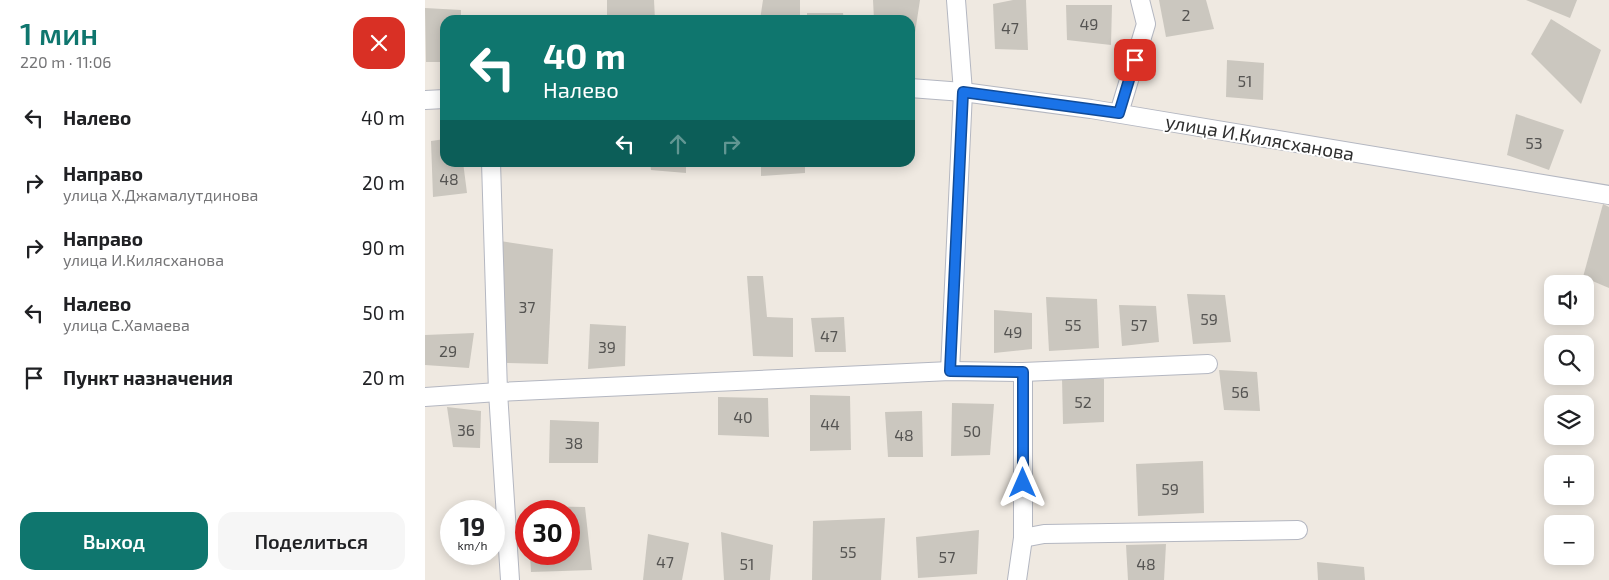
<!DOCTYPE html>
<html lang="ru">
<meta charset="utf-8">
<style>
:root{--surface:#fff;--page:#f6f6f6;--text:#202124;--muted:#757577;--accent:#0f766e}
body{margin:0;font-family:"Exo 2",sans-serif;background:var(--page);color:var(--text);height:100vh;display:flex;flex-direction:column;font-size:19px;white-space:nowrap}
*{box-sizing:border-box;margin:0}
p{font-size:16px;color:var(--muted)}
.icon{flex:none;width:28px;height:28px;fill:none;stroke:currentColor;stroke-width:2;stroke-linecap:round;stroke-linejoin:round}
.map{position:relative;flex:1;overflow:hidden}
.details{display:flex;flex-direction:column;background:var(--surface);width:425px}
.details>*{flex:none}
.guide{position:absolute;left:15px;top:15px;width:475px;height:152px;border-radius:15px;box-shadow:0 2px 12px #0003;background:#0f766e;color:#fff;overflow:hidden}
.controls{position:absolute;left:1119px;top:275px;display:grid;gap:10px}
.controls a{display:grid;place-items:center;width:50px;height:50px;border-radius:10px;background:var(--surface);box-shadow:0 2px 12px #0003;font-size:25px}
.speed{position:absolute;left:15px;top:500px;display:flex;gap:10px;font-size:25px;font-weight:700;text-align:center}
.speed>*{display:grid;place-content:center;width:65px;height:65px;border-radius:50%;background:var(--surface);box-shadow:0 2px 12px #0003;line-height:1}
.speed small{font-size:12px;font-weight:400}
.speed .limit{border:8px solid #d22;background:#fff;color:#111}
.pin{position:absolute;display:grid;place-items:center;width:42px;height:42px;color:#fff;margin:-21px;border-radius:10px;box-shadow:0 2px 8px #0006}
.me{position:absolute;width:55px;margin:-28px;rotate:0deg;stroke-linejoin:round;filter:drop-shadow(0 0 4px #0008)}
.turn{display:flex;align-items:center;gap:18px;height:105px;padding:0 20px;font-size:22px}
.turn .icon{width:65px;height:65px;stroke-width:2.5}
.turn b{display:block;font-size:35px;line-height:42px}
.lanes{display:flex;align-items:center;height:48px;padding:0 20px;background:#0003;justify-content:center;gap:25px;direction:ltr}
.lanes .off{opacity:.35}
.round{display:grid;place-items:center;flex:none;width:52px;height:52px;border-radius:15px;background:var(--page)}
.headline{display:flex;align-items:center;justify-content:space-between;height:85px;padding:0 20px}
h1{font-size:30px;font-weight:600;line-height:38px;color:var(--accent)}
.primary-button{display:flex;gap:10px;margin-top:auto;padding:10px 20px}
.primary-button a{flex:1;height:58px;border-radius:15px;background:var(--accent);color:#fff;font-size:20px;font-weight:600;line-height:58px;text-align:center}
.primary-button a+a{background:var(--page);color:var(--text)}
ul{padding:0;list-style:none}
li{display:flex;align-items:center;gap:15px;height:65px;padding:0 20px}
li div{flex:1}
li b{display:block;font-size:19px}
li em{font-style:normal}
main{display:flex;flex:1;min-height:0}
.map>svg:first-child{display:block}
.building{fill:#cbc7bf}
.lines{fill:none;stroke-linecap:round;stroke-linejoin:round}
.minor-casing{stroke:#b4b7c1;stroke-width:20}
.minor{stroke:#fff;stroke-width:18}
.route-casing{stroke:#114b97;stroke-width:12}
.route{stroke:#1a73e8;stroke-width:9}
.labels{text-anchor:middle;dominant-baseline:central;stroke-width:4;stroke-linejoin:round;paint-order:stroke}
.number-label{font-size:16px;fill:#555452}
.street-label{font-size:19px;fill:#2e2e2e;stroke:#fff}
</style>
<main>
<section class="details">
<div class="headline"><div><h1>1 мин</h1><p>220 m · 11:06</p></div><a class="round" style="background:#d93025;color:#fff"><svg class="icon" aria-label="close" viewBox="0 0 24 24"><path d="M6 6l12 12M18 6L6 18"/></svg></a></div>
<ul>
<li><svg class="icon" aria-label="left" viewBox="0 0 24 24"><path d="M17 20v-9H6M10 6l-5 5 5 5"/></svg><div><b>Налево</b></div><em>40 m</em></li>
<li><svg class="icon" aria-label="right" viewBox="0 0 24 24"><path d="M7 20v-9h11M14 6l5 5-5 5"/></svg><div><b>Направо</b><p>улица Х.Джамалутдинова</p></div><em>20 m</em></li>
<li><svg class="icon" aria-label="right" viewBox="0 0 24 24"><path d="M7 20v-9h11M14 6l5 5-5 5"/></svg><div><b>Направо</b><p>улица И.Килясханова</p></div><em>90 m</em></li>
<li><svg class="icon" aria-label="left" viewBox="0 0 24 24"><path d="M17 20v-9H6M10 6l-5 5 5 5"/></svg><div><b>Налево</b><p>улица С.Хамаева</p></div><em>50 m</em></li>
<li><svg class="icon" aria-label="arrive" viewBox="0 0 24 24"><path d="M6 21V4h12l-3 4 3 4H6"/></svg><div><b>Пункт назначения</b></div><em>20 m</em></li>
</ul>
<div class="primary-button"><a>Выход</a><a>Поделиться</a></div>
</section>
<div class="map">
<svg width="1184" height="580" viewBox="0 0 1184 580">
<rect width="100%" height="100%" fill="#efe9e1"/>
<g class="building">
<path d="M182 0H229L230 20H182Z"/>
<path d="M338 0H375V20H335Z"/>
<path d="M448 0H495L489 39 485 38V20H449Z"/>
<path d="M588 0H601L603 50 570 49 568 4Z"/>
<path d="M734 0H781L789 29 741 37Z"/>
<path d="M1101 0H1152L1145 18Z"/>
<path d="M641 5H687L686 45 642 40Z"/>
<path d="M0 8 36 10V20H20V62H1Z"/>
<path d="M382 13H418L419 20H382Z"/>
<path d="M1126 19 1176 50 1156 104 1106 54Z"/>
<path d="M802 60 839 63 838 100 801 97Z"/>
<path d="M1091 114 1139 130 1124 170 1082 155Z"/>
<path d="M20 139V162H38L42 193 8 197 6 141Z"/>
<path d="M225 162H261V173L226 170Z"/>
<path d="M336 162H380V173L336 176Z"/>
<path d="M1178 204 1184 207V288L1158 277Z"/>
<path d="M75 241 128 249 123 364 81 363Z"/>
<path d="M322 276H338L342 317 368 318V357L328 356Z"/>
<path d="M762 294 800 295 806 342 768 344Z"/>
<path d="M621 297 672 299 674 348 624 351Z"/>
<path d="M694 305 731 306 734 342 697 346Z"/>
<path d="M569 310 607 313V349L569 353Z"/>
<path d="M419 317 421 352H390L386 318Z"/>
<path d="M165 324 201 326 200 366 163 369Z"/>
<path d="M49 333 44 368 0 365V335Z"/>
<path d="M794 370 832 372 835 411 799 410Z"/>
<path d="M637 377 679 379V422L638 424Z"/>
<path d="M385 395 425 396 426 450 385 451Z"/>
<path d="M293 397 343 398 344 437 293 435Z"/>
<path d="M527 403 569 404 565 455 526 456Z"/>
<path d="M22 407 56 411 55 448 28 447Z"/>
<path d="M497 411 498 457H463L460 412Z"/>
<path d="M125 420 174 422 173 463H124Z"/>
<path d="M778 461 779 513 713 516 711 464Z"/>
<path d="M103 506 160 507 167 570 106 572 105 554H144V511H103Z"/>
<path d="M460 518 456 580H387L388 521Z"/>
<path d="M554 530 552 574 493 578 491 537Z"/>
<path d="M296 532 348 545 345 580H299Z"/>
<path d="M223 534 264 543 257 580H218Z"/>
<path d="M741 544 739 580H703L701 545Z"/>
<path d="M892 562 939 567 940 580H893Z"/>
</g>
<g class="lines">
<defs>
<g id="minor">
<path d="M485 88 538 92 666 109 1184 195"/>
<path d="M0 100 20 99"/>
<path d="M694 113 721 24 715 0"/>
<path d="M66 162 73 392 85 580"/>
<path d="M525 371 538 92 531 0"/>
<path d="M0 397 73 392 525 371 598 372 783 364"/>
<path d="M598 538 619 534 873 530"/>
<path d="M592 580 598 538V372"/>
</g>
</defs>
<use href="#minor" class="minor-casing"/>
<use href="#minor" class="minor"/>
</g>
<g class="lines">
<defs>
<path id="route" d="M598 483V372L525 371 538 92 694 113 710 60"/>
</defs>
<use href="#route" class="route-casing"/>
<use href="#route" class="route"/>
</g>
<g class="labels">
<g class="number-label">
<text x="761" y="14">2</text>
<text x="664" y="23">49</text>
<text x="585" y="27">47</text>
<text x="820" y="80">51</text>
<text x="1109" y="142">53</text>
<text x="24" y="178">48</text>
<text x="102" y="306">37</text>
<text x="784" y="318">59</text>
<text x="648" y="324">55</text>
<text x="714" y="324">57</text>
<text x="588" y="331">49</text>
<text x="404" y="335">47</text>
<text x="182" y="346">39</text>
<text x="23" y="350">29</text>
<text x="815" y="391">56</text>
<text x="658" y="401">52</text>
<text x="318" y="416">40</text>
<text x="405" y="423">44</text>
<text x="41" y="429">36</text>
<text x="547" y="430">50</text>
<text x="479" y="434">48</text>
<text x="149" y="442">38</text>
<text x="745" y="488">59</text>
<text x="423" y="551">55</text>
<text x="522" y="556">57</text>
<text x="240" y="561">47</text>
<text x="322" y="563">51</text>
<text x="721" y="563">48</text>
</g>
<g class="street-label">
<text transform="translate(835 137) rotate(10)">улица И.Килясханова</text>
</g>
</g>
</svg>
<div class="controls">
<a><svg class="icon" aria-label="sound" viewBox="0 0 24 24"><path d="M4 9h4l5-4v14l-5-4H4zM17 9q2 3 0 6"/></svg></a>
<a><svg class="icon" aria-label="search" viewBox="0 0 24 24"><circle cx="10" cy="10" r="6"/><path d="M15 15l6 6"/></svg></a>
<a><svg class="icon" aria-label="layers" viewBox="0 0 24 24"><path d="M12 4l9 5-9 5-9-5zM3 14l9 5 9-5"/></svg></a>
<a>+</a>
<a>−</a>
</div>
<div class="speed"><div>19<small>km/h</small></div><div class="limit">30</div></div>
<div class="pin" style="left:710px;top:60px;background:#d93025"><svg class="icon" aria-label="arrive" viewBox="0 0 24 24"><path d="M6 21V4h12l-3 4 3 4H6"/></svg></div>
<svg class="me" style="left:598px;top:483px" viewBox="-20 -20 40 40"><path d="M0-17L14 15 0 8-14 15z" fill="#1a73e8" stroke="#fff" stroke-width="4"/></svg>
<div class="guide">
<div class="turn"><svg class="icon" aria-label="left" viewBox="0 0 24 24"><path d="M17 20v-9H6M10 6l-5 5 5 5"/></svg><div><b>40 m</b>Налево</div></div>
<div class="lanes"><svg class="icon" aria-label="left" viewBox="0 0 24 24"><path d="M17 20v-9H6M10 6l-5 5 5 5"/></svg><svg class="icon off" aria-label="ahead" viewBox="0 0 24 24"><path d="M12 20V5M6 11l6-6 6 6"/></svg><svg class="icon off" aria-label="right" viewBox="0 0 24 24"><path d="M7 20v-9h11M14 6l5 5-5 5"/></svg></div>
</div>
</div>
</main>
